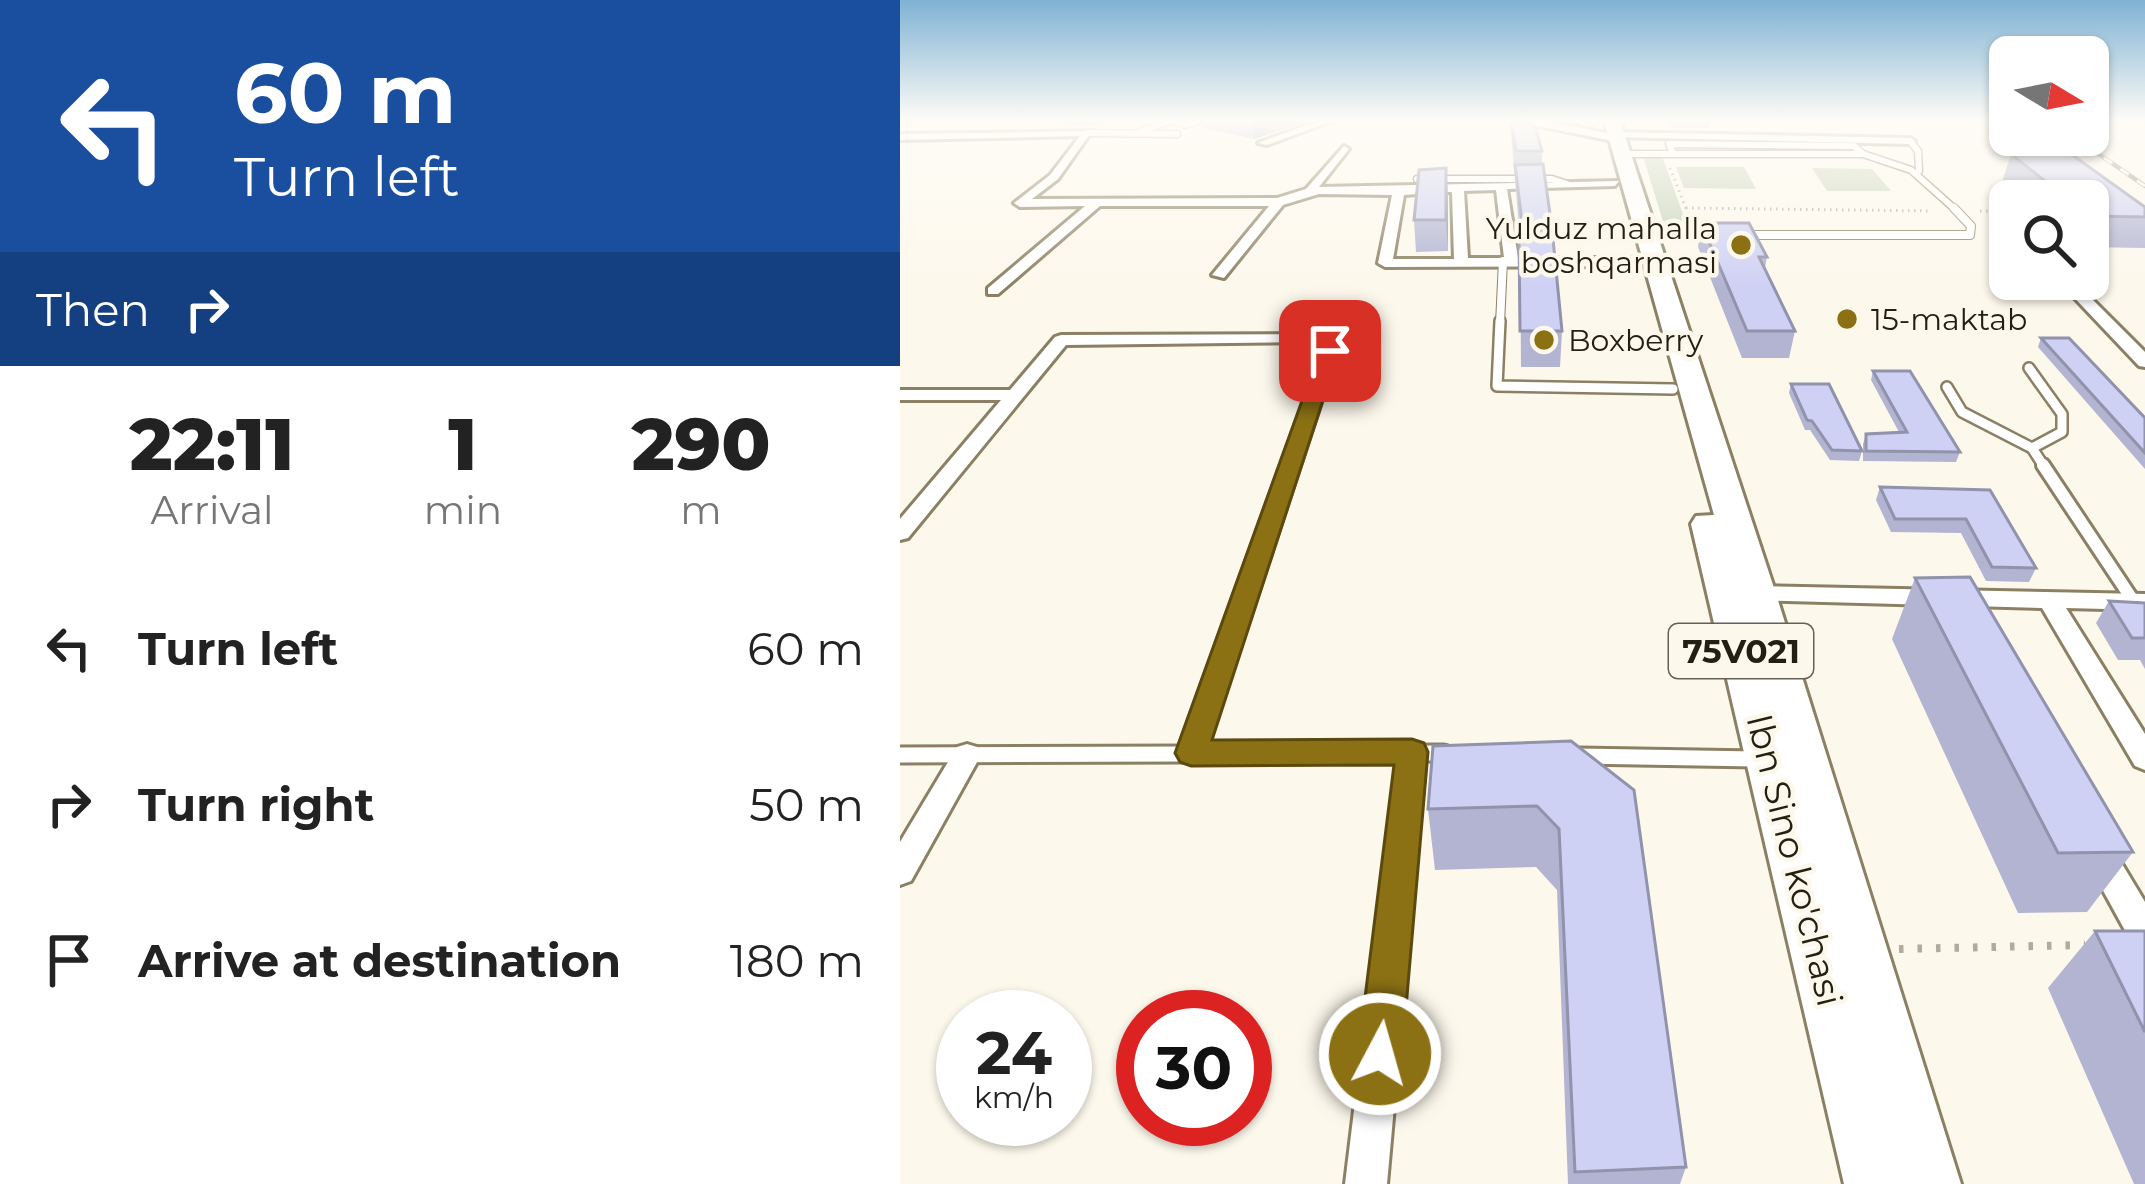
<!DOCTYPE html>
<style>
:root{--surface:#fff;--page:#f6f6f6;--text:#222;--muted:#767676}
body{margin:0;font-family:Montserrat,sans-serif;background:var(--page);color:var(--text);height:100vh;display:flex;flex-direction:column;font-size:45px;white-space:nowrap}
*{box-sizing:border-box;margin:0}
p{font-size:39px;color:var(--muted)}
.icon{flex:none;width:66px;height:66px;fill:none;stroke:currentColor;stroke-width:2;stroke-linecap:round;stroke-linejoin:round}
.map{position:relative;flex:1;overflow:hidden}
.side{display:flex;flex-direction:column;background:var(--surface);width:900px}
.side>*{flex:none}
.banner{background:#1a4fa0;color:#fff;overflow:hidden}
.needle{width:78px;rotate:100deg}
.controls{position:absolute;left:1089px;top:36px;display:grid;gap:24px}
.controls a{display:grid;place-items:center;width:120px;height:120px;border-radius:18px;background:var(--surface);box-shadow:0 3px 9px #0004;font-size:60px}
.speed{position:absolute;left:36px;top:990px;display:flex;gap:24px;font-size:60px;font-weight:700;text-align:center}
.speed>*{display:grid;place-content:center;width:156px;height:156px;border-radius:50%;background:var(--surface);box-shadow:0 3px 9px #0004;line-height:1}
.speed small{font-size:30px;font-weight:400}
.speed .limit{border:18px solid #d22;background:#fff;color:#111}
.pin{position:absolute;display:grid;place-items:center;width:102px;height:102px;color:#fff;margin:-51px;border-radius:24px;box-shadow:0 6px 18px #0006}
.me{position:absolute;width:132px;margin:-66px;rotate:6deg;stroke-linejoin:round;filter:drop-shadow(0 0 9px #0008)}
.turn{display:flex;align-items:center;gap:42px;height:252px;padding:0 36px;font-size:54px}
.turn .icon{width:156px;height:156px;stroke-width:2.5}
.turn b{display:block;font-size:84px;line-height:102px}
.then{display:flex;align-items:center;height:114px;padding:0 36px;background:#0003;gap:24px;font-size:45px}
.eta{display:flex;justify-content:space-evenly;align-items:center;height:204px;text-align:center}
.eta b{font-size:72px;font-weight:800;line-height:84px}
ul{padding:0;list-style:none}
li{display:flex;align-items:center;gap:36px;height:156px;padding:0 36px}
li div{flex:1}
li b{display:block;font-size:45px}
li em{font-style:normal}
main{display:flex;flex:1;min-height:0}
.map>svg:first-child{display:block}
.green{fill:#c7d3b9}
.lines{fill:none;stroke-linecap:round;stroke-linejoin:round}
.lane-far4-casing{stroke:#8b8064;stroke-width:9}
.lane-far3-casing{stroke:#8b8064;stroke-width:10}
.lane-far2-casing{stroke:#8b8064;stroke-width:14}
.lane-far1-casing{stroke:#8b8064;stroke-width:18}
.lane-casing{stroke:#8b8064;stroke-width:21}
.street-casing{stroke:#8b8064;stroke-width:6}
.secondary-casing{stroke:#8b8064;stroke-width:6}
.primary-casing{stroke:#8b8064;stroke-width:6}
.path-far1{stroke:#afab9f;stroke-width:3;stroke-dasharray:1.5 4.5;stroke-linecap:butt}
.path{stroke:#afab9f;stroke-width:8;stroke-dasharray:4.5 14;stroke-linecap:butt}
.lane-far4{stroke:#fff;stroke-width:6}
.lane-far3{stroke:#fff;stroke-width:8}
.lane-far2{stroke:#fff;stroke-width:9}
.lane-far1{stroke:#fff;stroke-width:12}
.lane{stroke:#fff;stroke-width:15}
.street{fill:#fff;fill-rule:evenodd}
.secondary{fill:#fff;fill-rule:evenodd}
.primary{fill:#fff;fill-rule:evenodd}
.rail-casing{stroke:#979286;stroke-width:4.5}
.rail{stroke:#fdf8ec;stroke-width:3;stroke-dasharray:10;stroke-linecap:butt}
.wall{fill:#b2b4d2}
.shaded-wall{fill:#9192ab}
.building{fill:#cfd1f4;stroke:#9192ab;stroke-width:3}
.route{fill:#8c7114;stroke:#5b490d;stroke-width:3}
.poi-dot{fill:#8c7114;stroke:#fdf8ec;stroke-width:4.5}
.labels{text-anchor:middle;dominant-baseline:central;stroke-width:9;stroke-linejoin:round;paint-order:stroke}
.far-poi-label{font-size:30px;fill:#231f13;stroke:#fdf8ec;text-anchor:start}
.shield{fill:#fdf8ec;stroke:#646054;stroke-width:3}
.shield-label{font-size:33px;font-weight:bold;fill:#231f13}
.street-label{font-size:36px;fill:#231f13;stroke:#fdf8ec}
</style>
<main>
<section class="side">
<div class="banner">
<div class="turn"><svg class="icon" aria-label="left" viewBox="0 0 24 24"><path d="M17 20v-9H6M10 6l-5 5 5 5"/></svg><div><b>60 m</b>Turn left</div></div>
<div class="then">Then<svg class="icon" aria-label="right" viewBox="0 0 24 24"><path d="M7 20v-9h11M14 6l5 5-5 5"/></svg></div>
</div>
<div class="eta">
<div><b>22:11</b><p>Arrival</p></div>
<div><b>1</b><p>min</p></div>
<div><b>290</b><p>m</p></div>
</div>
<ul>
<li><svg class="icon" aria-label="left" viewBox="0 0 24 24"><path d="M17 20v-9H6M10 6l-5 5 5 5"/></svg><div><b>Turn left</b></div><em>60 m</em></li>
<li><svg class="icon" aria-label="right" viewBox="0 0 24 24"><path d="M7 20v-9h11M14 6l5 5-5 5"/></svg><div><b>Turn right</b></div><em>50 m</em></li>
<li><svg class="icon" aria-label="arrive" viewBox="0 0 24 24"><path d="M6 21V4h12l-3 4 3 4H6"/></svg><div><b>Arrive at destination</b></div><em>180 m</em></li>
</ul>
</section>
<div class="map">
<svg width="1245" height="1184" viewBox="0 0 1245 1184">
<rect width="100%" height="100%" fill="#fdf8ec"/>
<g class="green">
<path d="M743 156H762L788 228H765Z"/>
<path d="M776 167H844L856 189 784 188Z"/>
<path d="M912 168 972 169 991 191H927Z"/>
</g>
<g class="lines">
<defs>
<g id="lane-far4">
<path d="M273 121 285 125 299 121"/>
<path d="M242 131 269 121"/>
<path d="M188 133 277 134"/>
<path d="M1010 141 1018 151 1019 171"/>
<path d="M723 154H963L954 146 769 144 773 153"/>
<path d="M963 154 1011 170 1057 211"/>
<path d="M517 179H652L667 184"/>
</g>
<g id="lane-far3">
<path d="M745 233 811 234"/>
<path d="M844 235H1070L1071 226 1054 208"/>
<path d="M600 324 603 261"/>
</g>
<g id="lane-far2">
<path d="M600 321 597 386 773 389"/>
<path d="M1129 368 1162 414V432L1132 448"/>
<path d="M1047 387 1062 412 1132 448 1145 468"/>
</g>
<path id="lane-far1" d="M1143 465 1234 602"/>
<g id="lane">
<path d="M0 755 544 753"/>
<path d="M679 756 856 759"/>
</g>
<g id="street">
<path d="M418 121H432L367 145 358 143Z"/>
<path d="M192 131 158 179 132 199 377 198 406 189 444 146 449 149 419 187 719 181 715 186 607 189 618 258H739L746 262 739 266 485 267 478 263 492 195 419 194 383 205 324 278 312 275 369 206H200L98 294H88V288L185 206 120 207 114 203 150 175 180 136 0 140V134ZM596 190 604 258H568L564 191ZM545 192H552L554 259H493L504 195Z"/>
<path d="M717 132 1010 138 1015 141 1010 144 713 137Z"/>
<path d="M1167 284H1177L1245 352V367L1239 366 1167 290Z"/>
<path d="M407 334 413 336V342L166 345 8 538 0 540V519L101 400H0V390H110L155 337 161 335Z"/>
<path d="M430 346 438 351 305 753 301 761 291 764 281 761 277 753 422 351Z"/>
<path d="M856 586 1245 594V610L1166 608 1245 734V770L1235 766 1142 608 847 600 844 594Z"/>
<path d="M512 741 522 744 526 752 487 1184H445L498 752 502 744Z"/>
<path d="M67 744 77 747 81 755 11 881 0 885V842L57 747Z"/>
<path d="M1199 840 1210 844 1245 902V950L1233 945 1183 854 1188 844Z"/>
</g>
<path id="secondary" d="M614 121H647L726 137 718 142Z"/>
<path id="primary" d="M704 121H720L876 594 1061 1184H944L791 524 796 516 814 515Z"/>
</defs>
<use href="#lane-far4" class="lane-far4-casing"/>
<use href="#lane-far3" class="lane-far3-casing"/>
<use href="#lane-far2" class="lane-far2-casing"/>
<use href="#lane-far1" class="lane-far1-casing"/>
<use href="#lane" class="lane-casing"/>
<use href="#street" class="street-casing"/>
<use href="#secondary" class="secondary-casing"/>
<use href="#primary" class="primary-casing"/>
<g class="path-far1">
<path d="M770 168 790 219"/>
<path d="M786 208 1032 211"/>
<path d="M1080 211 1110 212"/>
</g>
<path class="path" d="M999 949 1185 945"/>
<use href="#lane-far4" class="lane-far4"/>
<use href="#lane-far3" class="lane-far3"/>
<use href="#lane-far2" class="lane-far2"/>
<use href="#lane-far1" class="lane-far1"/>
<use href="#lane" class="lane"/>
<use href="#street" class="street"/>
<use href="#secondary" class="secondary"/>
<use href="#primary" class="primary"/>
<defs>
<path id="rail" d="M1171 135 1245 186"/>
</defs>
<use href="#rail" class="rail-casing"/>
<use href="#rail" class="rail"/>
</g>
<g class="wall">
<path d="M153 121H206L182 127Z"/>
<path d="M301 121H409L354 139 303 128Z"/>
<path d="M610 121 642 151V164L651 221V239L662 331 660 367H621L620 239Z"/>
<path d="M764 121H811L810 128H771Z"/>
<path d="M1111 154 1245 207V248L1188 247V201H1124L1102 182Z"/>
<path d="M546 168 548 251 516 252 514 220Z"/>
<path d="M801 223 867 257 865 268 895 331 889 358H842L798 247Z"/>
<path d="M1141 338 1245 418V469L1138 347Z"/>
<path d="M973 371 1060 452 1056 462 963 461V444L966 434 999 432 971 380Z"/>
<path d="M891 384 962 451 959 461 930 460 910 430H905L889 393Z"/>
<path d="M980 487 1090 490 1136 568 1129 582 1086 581 1061 533 991 532 976 500Z"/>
<path d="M1015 578 1233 852 1187 912 1118 913 992 639Z"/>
<path d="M1209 601 1245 603V669L1240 660H1218L1196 623Z"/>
<path d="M671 741 786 1167 780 1184H668L657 890 636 867 535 870 528 809Z"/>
<path d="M1195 931H1245V1184H1234L1148 988Z"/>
</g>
<g class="shaded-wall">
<path d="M180 121H206L182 127Z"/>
<path d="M351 121H409L354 139Z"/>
<path d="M546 168 548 196V251L546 220Z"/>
</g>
<g class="building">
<path d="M611 121H621L635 126 642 151H616Z"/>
<path d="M1111 154H1171L1245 207V217L1189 216 1188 201H1170Z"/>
<path d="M643 164 651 221 622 222 615 165Z"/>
<path d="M546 168V220H514L519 170Z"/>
<path d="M801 223H849L867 257H859L895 331H847Z"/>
<path d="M619 239H653L662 331H620Z"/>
<path d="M1141 338H1169L1245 418V453Z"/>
<path d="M973 371H1010L1060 452 966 451V434L1007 432Z"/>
<path d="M891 384H929L962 451 932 450 912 421 907 420Z"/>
<path d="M980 487 1090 490 1136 568 1092 567 1066 519H995Z"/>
<path d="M1070 577 1233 852 1158 853 1015 578Z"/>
<path d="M1209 601 1245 603V638H1232Z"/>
<path d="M671 741 734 790 786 1167 675 1172 659 829 637 806 528 809 533 746Z"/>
<path d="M1195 931H1245V1032Z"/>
</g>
<linearGradient id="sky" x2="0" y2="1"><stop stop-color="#7fb2d4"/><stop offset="0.42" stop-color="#fefcf6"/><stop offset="1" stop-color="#fefcf6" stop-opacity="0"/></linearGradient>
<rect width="1245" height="287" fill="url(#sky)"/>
<path class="route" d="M430 345 439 351 312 740 512 739 524 743 528 752 502 1054 495 1069 480 1076 465 1069 458 1054 494 765 291 766 280 762 275 753 420 351Z"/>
<g class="poi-dot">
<circle cx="841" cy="245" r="12"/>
<circle cx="947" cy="319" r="12"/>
<circle cx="644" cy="340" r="12"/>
</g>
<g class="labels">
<g class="far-poi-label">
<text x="817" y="228" text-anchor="end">Yulduz mahalla<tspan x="817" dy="34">boshqarmasi</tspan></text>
<text x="971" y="319">15-maktab</text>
<text x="668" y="340">Boxberry</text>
</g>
<rect class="shield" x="769" y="624" width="144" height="54" rx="9"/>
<g class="shield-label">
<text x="841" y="651">75V021</text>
</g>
<g class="street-label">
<text transform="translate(895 860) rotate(76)">Ibn Sino ko'chasi</text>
</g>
</g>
</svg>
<div class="controls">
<a><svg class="needle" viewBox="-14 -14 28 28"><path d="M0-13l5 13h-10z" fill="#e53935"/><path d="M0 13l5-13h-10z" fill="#767676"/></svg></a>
<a><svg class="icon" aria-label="search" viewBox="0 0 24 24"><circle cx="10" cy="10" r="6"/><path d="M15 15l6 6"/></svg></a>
</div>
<div class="speed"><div>24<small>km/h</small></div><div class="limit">30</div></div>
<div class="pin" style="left:430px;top:351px;background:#d93025"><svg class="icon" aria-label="arrive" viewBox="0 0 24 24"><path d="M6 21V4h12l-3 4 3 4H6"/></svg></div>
<svg class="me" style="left:480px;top:1054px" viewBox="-20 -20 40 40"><circle r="17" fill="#8c7114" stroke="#fff" stroke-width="3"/><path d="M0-11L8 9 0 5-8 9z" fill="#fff"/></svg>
</div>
</main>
